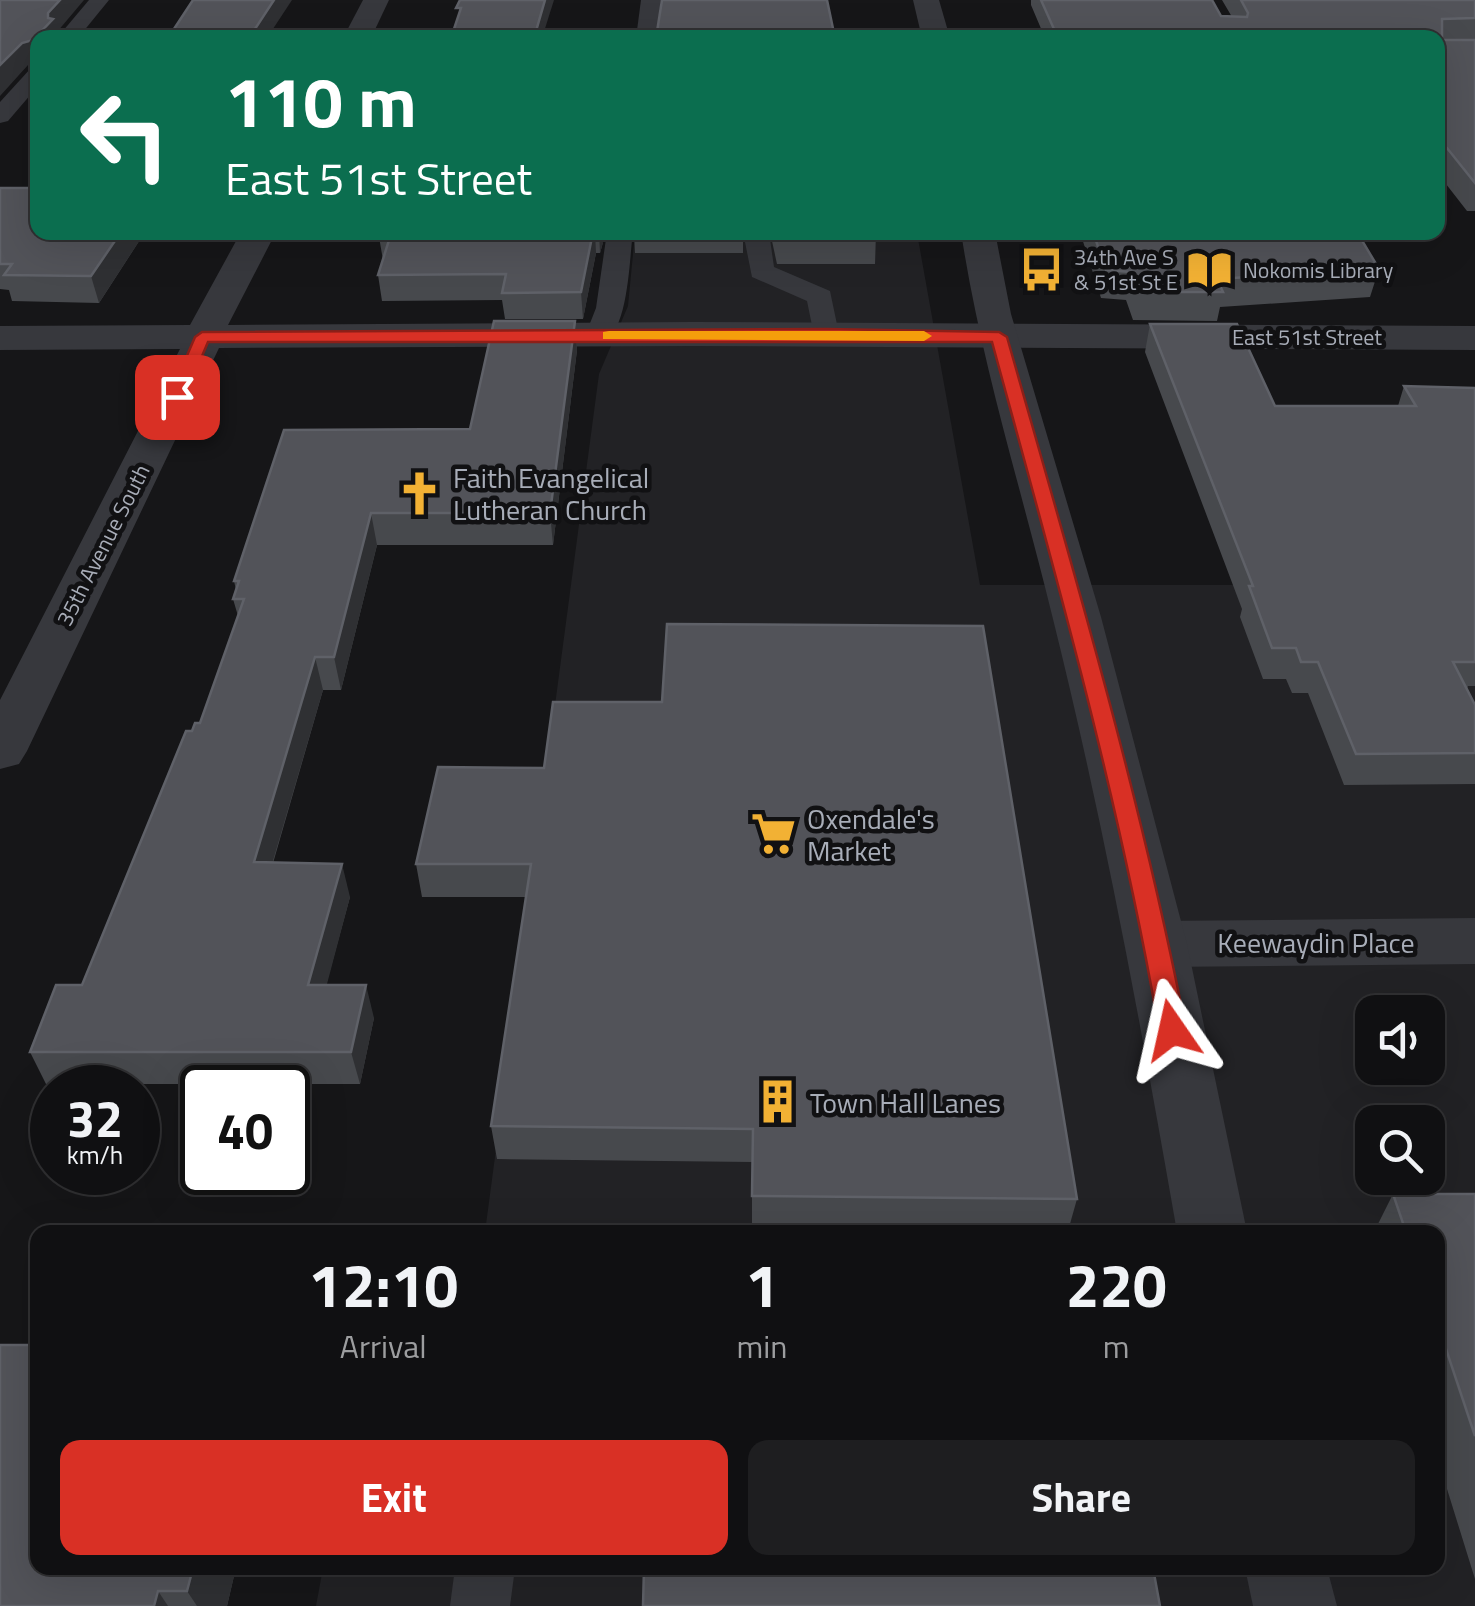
<!DOCTYPE html>
<style>
:root{--surface:#101012;--page:#1e1e20;--text:#f1f3f6;--muted:#9c9d9f;--line:#303032;--accent:#d93025}
body{margin:0;font-family:"Titillium Web",sans-serif;background:var(--page);color:var(--text);height:100vh;display:flex;flex-direction:column;font-size:38px;white-space:nowrap}
*{box-sizing:border-box;margin:0}
p{font-size:32px;color:var(--muted)}
.icon{flex:none;width:55px;height:55px;fill:none;stroke:currentColor;stroke-width:2;stroke-linecap:round;stroke-linejoin:round}
.map{position:relative;flex:1;overflow:hidden}
.drawer{position:absolute;left:30px;top:1225px;width:1415px;height:350px;display:flex;flex-direction:column;background:var(--surface);border-radius:20px;box-shadow:0 10px 40px #0002,0 0 0 2px var(--line)}
.drawer>*{flex:none}
.banner{position:absolute;left:30px;top:30px;width:1415px;height:210px;border-radius:20px;box-shadow:0 10px 40px #0002,0 0 0 2px var(--line);background:#0b6e4f;color:#fff;overflow:hidden}
.controls{position:absolute;left:1355px;top:995px;display:grid;gap:20px}
.controls a{display:grid;place-items:center;width:90px;height:90px;border-radius:20px;background:var(--surface);box-shadow:0 10px 40px #0002,0 0 0 2px var(--line);font-size:50px}
.speed{position:absolute;left:30px;top:1065px;display:flex;gap:20px;font-size:50px;font-weight:700;text-align:center}
.speed>*{display:grid;place-content:center;width:130px;height:130px;border-radius:50%;background:var(--surface);box-shadow:0 10px 40px #0002,0 0 0 2px var(--line);line-height:1}
.speed small{font-size:25px;font-weight:400}
.speed .limit{border:5px solid #111;border-radius:15px;background:#fff;color:#111}
.pin{position:absolute;display:grid;place-items:center;width:85px;height:85px;color:#fff;margin:-42px;border-radius:20px;box-shadow:0 5px 15px #0006}
.me{position:absolute;width:110px;margin:-55px;rotate:349deg;stroke-linejoin:round;filter:drop-shadow(0 0 8px #0008)}
.turn{display:flex;align-items:center;gap:35px;height:210px;padding:0 30px;font-size:45px}
.turn .icon{width:130px;height:130px;stroke-width:2.5}
.turn b{display:block;font-size:70px;line-height:85px}
.eta{display:flex;justify-content:space-evenly;align-items:center;height:170px;text-align:center}
.eta b{font-size:60px;font-weight:700;line-height:70px}
.button{display:flex;gap:20px;margin-top:auto;padding:20px 30px}
.button a{flex:1;height:115px;border-radius:20px;background:var(--accent);color:#fff;font-size:40px;font-weight:700;line-height:115px;text-align:center}
.button a+a{background:var(--page);color:var(--text)}
.map>svg:first-child{display:block}
.built{fill:#222225;fill-rule:evenodd}
.lines{fill:none;stroke-linecap:round;stroke-linejoin:round}
.service{fill:#37383d;fill-rule:evenodd}
.minor{fill:#37383d;fill-rule:evenodd}
.tertiary{fill:#37383d;fill-rule:evenodd}
.wall{fill:#47494d}
.shaded-wall{fill:#2f3033}
.building{fill:#525359;stroke:#5f6168;stroke-width:2.5}
.route{fill:#d93025;stroke:#8d1f18;stroke-width:2.5}
.slow{fill:#f59e0b}
.labels{text-anchor:middle;dominant-baseline:central;stroke-width:9;stroke-linejoin:round;paint-order:stroke}
.far-poi-label{font-size:22px;fill:#a8adb8;stroke:#111113;text-anchor:start}
.far-street-label{font-size:22px;fill:#a8adb8;stroke:#111113}
.poi-label{font-size:28px;fill:#a8adb8;stroke:#111113;text-anchor:start}
.street-label{font-size:28px;fill:#a8adb8;stroke:#111113}
</style>
<div class="map">
<svg width="1475" height="1606" viewBox="0 0 1475 1606">
<rect width="100%" height="100%" fill="#161618"/>
<path class="built" d="M635 233H917L980 585H1475V1606H316L323 1568H1438V1232H485L599 374 628 306ZM1372 1012H1428V1068H1372ZM1372 1122H1428V1178H1372Z"/>
<g class="lines">
<g class="service">
<path d="M89 0H109L78 38H57Z"/>
<path d="M641 0H661L656 38H636Z"/>
<path d="M38 66V86L8 121 0 123V102L31 68Z"/>
<path d="M607 232H633C629 259 629 337 599 344L585 336 596 308Z"/>
<path d="M743 232H769L774 267 830 291 839 334 835 340H815L807 301 752 277Z"/>
<path d="M455 1568H515L510 1606H450Z"/>
</g>
<g class="minor">
<path d="M363 0H389L371 38H343Z"/>
<path d="M241 232H276L228 325 693 322 1475 326V350L693 346 219 348 27 751 19 764 0 769V700L180 349 0 350V326L190 325Z"/>
<path d="M1475 918V964L1157 967 1136 960 1127 944 1136 928 1157 921Z"/>
</g>
<g class="tertiary">
<path d="M913 0H939L950 38H922Z"/>
<path d="M961 232H995L1011 314 1101 617 1187 944 1247 1232H1177C1141 1025 1103 819 1052 615 1021 488 981 363 961 232Z"/>
<path d="M1245 1568H1327L1337 1606H1253Z"/>
</g>
</g>
<g class="wall">
<path d="M1031 0H1212L1221 16 1232 17 1222 0H1475V211H1467L1439 175H1438V38H1045L1031 5Z"/>
<path d="M0 188 38 232H145L99 303 12 301 9 290 0 289Z"/>
<path d="M381 232H606L600 253H596L583 319H505L502 300 382 301 378 275 383 260 379 237Z"/>
<path d="M634 232H743V253H635Z"/>
<path d="M770 232H876L875 264H777Z"/>
<path d="M1080 232H1357L1379 269 1370 297 1220 307 1217 321 1133 320 1126 300 1101 298Z"/>
<path d="M575 321 577 350 553 545H377L341 690H323L273 863 350 897 326 985 374 1018 360 1084H46L30 1052 82 985 192 731 200 723 238 616 233 599 236 590 234 581 470 429Z"/>
<path d="M1150 324 1275 406H1398L1404 386 1475 388V686H1468L1467 689 1475 705V784L1344 785 1308 693H1292L1286 679H1263L1240 617 1242 609 1145 352Z"/>
<path d="M438 767 1077 1199 1068 1231 752 1228V1162L497 1159 491 1126 526 897H422L416 864Z"/>
<path d="M1393 1194H1475V1579L1438 1460V1232H1374Z"/>
<path d="M38 1568H284L282 1576H234L227 1606H0Z"/>
</g>
<g class="shaded-wall">
<path d="M60 0H84L57 32 58 38H38V63L28 65 0 96V65Z"/>
<path d="M274 0H292L267 38H249Z"/>
<path d="M545 0H554L542 38H534Z"/>
<path d="M121 232H145L99 303 91 276Z"/>
<path d="M593 232H595L596 253 583 319 581 292Z"/>
<path d="M599 232H606L600 253Z"/>
<path d="M575 321 577 350 553 545 550 513Z"/>
<path d="M371 513 377 545 341 690 334 657Z"/>
<path d="M315 657 323 690 263 895 254 862Z"/>
<path d="M342 864 350 897 318 1018 308 985Z"/>
<path d="M366 985 374 1018 360 1084 351 1052Z"/>
<path d="M193 1568H229L234 1576 227 1606H197L187 1591Z"/>
<path d="M158 1591 168 1606H154Z"/>
</g>
<g class="building">
<path d="M0 0H60L48 13V18L53 19 33 40 22 43 0 65Z"/>
<path d="M193 0H274L249 38H168Z"/>
<path d="M460 0H545L534 38H451L461 8H456Z"/>
<path d="M662 0H827L835 38H656Z"/>
<path d="M1041 0H1212L1221 16 1247 17 1248 13 1241 0H1475V18L1442 19V40H1475V183L1447 148 1438 149V38H1058Z"/>
<path d="M0 188H38V232H121L91 276 4 275 12 264H0Z"/>
<path d="M381 232H593L581 292 502 293 506 274 378 275 390 237H379Z"/>
<path d="M776 232H876L877 238H778Z"/>
<path d="M1093 232H1357L1379 269 1217 279 1223 292H1138L1131 272 1106 270Z"/>
<path d="M494 321H575L550 513H371L334 657H315L254 862 342 864 308 985H366L351 1052H30L56 985H82L186 731H192L195 723H200L244 599H233L239 581H234L284 430 470 429Z"/>
<path d="M1150 324H1237L1275 406H1416L1404 386 1475 388V662H1453L1475 705V753L1356 754 1318 662H1301L1296 648H1272L1249 586H1253Z"/>
<path d="M667 624 983 626 1077 1199 752 1196 753 1129 491 1126 531 864H416L438 767 544 768 553 702H662Z"/>
<path d="M1393 1194H1475V1436L1438 1325V1232H1406Z"/>
<path d="M0 1345H38V1568H193L187 1591H158L154 1606H0Z"/>
<path d="M644 1568H1153L1160 1606H643Z"/>
</g>
<path class="route" d="M826 329 999 332 1007 337C1072 566 1141 796 1186 1030L1182 1037 1172 1040 1163 1037 1159 1030C1119 797 1054 569 992 342H208L183 401 169 397 195 337 202 332Z"/>
<path class="slow" d="M609 331H924L932 336 924 341 603 339V332Z"/>
<defs>
<symbol id="bus-bare" viewBox="-9 -9 18 18"><path d="M-5-6H5V4H4V6H2V4H-2V6H-4V4H-5ZM-3.5-4V0h7V-4ZM-3.5 1.2v1.5H-2V1.2ZM2 1.2v1.5H3.5V1.2Z" fill="#f2b134" stroke="#111113" stroke-width="2.5" paint-order="stroke"/></symbol>
<symbol id="library-bare" viewBox="-9 -9 18 18"><path d="M-6-4Q-3-5.5-.7-3.5V5Q-3 3-6 4ZM6-4Q3-5.5 .7-3.5V5Q3 3 6 4Z" fill="#f2b134" stroke="#111113" stroke-width="2.5" paint-order="stroke"/></symbol>
<symbol id="church-bare" viewBox="-9 -9 18 18"><path d="M-1.2-6h2.4v3.5h3.3v2.4h-3.3V6h-2.4V-.1h-3.3v-2.4h3.3Z" fill="#f2b134" stroke="#111113" stroke-width="2.5" paint-order="stroke"/></symbol>
<symbol id="supermarket-bare" viewBox="-9 -9 18 18"><path d="M-6-5.5h2.5l.6 2H6L4.5 2H-2.5L-4.4-4H-6ZM-1.5 3.2a1.3 1.3 0 1 0 .1 0ZM3 3.2a1.3 1.3 0 1 0 .1 0Z" fill="#f2b134" stroke="#111113" stroke-width="2.5" paint-order="stroke"/></symbol>
<symbol id="building-bare" viewBox="-9 -9 18 18"><path d="M-4-6H4V6H1V3H-1V6H-4ZM-2.5-4.3h1.7v1.8h-1.7ZM.8-4.3h1.7v1.8H.8ZM-2.5-1h1.7V.8h-1.7ZM.8-1h1.7V.8H.8Z" fill="#f2b134" stroke="#111113" stroke-width="2.5" paint-order="stroke"/></symbol>
</defs>
<g fill-rule="evenodd">
<use href="#bus-bare" x="1010" y="238" width="63" height="63"/>
<use href="#library-bare" x="1178" y="238" width="63" height="63"/>
<use href="#church-bare" x="388" y="462" width="63" height="63"/>
<use href="#supermarket-bare" x="742" y="802" width="63" height="63"/>
<use href="#building-bare" x="746" y="1070" width="63" height="63"/>
</g>
<g class="labels">
<g class="far-poi-label">
<text x="1074" y="257">34th Ave S<tspan x="1074" dy="25">&amp; 51st St E</tspan></text>
<text x="1243" y="270">Nokomis Library</text>
</g>
<g class="far-street-label">
<text x="1307" y="337">East 51st Street</text>
<text transform="translate(103 545) rotate(-63)">35th Avenue South</text>
</g>
<g class="poi-label">
<text x="453" y="477">Faith Evangelical<tspan x="453" dy="32">Lutheran Church</tspan></text>
<text x="807" y="818">Oxendale's<tspan x="807" dy="32">Market</tspan></text>
<text x="810" y="1102">Town Hall Lanes</text>
</g>
<g class="street-label">
<text x="1316" y="942">Keewaydin Place</text>
</g>
</g>
</svg>
<div class="controls">
<a><svg class="icon" aria-label="sound" viewBox="0 0 24 24"><path d="M4 9h4l5-4v14l-5-4H4zM17 9q2 3 0 6"/></svg></a>
<a><svg class="icon" aria-label="search" viewBox="0 0 24 24"><circle cx="10" cy="10" r="6"/><path d="M15 15l6 6"/></svg></a>
</div>
<div class="speed"><div>32<small>km/h</small></div><div class="limit">40</div></div>
<div class="pin" style="left:177px;top:397px;background:#d93025"><svg class="icon" aria-label="arrive" viewBox="0 0 24 24"><path d="M6 21V4h12l-3 4 3 4H6"/></svg></div>
<svg class="me" style="left:1172px;top:1030px" viewBox="-20 -20 40 40"><path d="M0-17L14 15 0 8-14 15z" fill="#d93025" stroke="#fff" stroke-width="4"/></svg>
<div class="banner">
<div class="turn"><svg class="icon" aria-label="left" viewBox="0 0 24 24"><path d="M17 20v-9H6M10 6l-5 5 5 5"/></svg><div><b>110 m</b>East 51st Street</div></div>
</div>
<section class="drawer">
<div class="eta">
<div><b>12:10</b><p>Arrival</p></div>
<div><b>1</b><p>min</p></div>
<div><b>220</b><p>m</p></div>
</div>
<div class="button"><a>Exit</a><a>Share</a></div>
</section>
</div>
